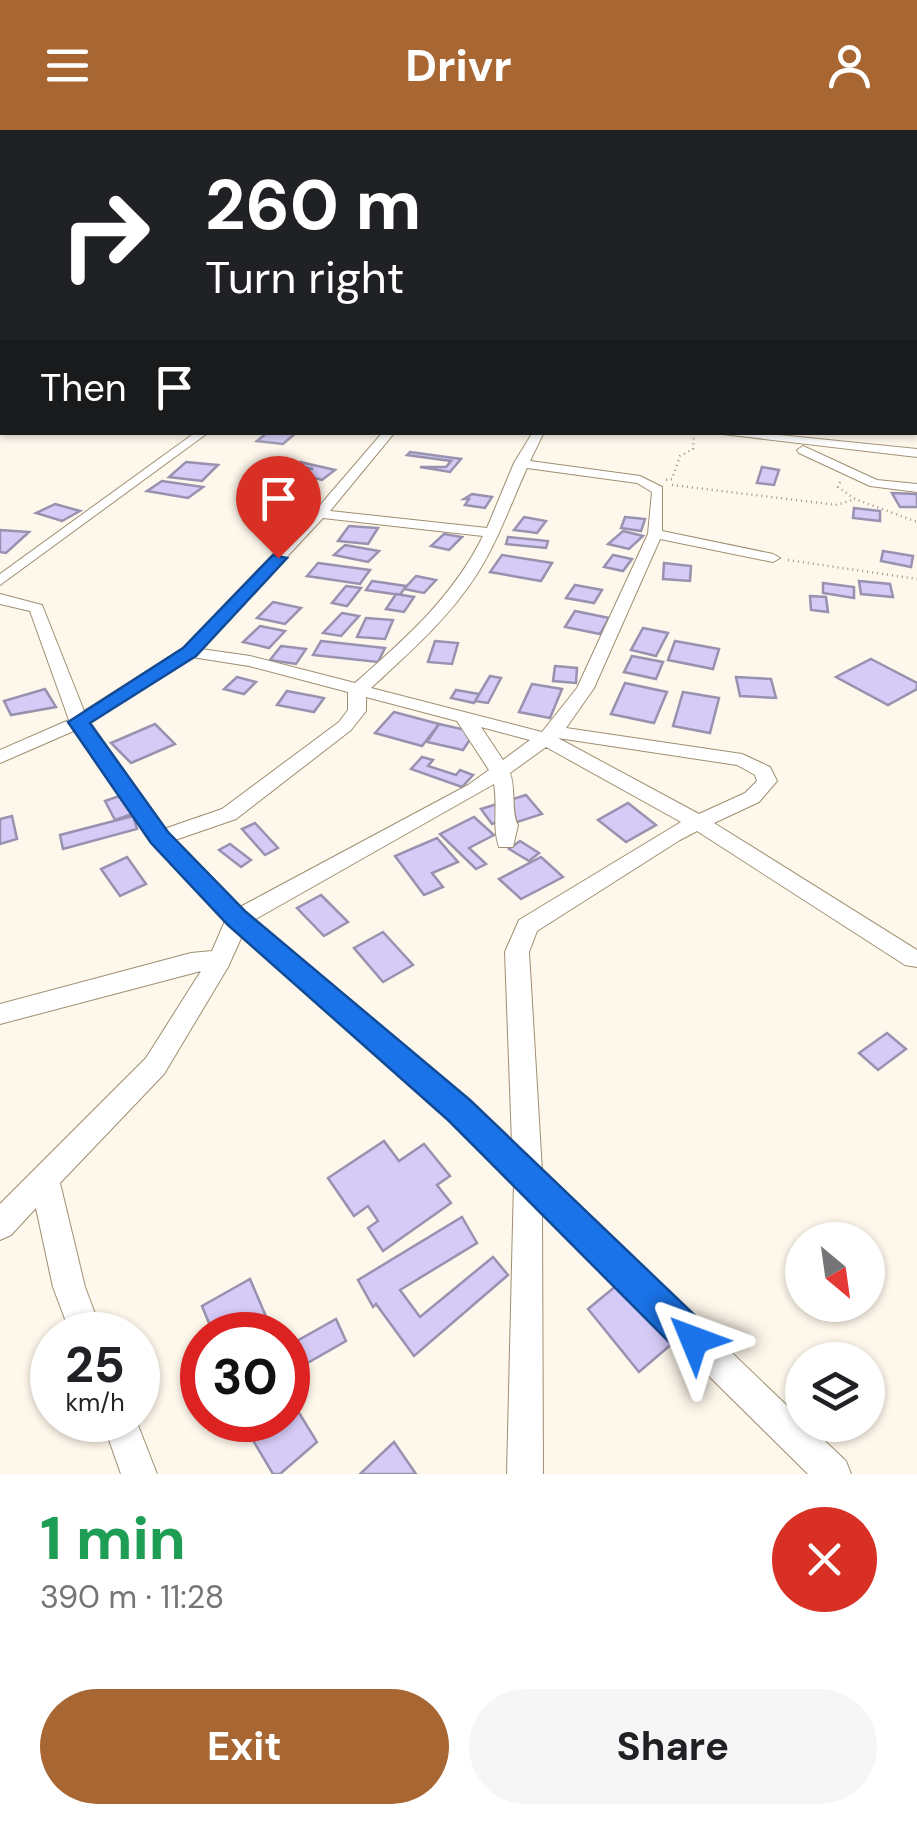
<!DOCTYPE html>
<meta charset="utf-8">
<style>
:root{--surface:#fff;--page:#f6f6f6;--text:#202124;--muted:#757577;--accent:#a86633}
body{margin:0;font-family:"DM Sans",sans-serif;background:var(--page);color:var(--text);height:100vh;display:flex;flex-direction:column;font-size:38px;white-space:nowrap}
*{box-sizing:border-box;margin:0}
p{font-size:32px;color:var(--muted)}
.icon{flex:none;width:55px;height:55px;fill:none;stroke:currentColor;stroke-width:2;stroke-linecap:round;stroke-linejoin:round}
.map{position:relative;height:1344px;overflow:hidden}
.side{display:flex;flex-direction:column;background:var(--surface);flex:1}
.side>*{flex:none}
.banner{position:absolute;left:0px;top:0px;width:918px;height:305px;box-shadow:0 2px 8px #0004;background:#202124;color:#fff;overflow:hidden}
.needle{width:65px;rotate:151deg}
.controls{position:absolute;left:785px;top:1092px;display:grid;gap:20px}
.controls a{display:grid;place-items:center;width:100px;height:100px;border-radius:50%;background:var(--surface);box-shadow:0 2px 8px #0004;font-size:50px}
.speed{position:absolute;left:30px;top:1182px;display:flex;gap:20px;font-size:50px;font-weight:700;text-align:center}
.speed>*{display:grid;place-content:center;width:130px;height:130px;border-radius:50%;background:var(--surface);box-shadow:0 2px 8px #0004;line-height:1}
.speed small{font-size:25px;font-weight:400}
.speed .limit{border:15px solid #d22;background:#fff;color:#111}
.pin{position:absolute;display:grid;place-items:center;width:85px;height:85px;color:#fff;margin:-102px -42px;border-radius:50% 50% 50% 0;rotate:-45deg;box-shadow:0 0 10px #0007}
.pin .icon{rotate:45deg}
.me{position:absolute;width:110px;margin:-55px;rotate:314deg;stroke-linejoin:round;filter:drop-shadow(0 0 8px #0008)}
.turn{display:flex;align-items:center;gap:35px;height:210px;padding:0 40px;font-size:45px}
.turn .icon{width:130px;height:130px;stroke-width:2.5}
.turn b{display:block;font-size:70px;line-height:85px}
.then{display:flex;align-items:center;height:95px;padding:0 40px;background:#0003;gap:20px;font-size:38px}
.round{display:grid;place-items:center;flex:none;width:105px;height:105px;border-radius:52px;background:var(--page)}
.summary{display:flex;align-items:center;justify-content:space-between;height:170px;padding:0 40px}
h1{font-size:60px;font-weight:700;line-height:75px;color:#1e9e55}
.button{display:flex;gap:20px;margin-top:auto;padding:20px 40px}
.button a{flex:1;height:115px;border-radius:60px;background:var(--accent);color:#fff;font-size:40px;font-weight:700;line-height:115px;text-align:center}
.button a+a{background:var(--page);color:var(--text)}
header{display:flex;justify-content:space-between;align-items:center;height:130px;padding:0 40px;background:var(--accent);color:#fff;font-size:45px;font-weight:700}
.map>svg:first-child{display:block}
.building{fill:#d5cbf6;stroke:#9891af;stroke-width:2.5}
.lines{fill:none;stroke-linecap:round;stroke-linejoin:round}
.street-casing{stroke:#9f8f72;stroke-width:2}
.path{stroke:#9d968a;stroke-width:2.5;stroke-dasharray:1 4;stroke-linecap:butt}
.street{fill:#fff;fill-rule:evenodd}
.route{fill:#1a73e8;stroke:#114b97;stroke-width:2.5}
</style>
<header><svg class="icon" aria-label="menu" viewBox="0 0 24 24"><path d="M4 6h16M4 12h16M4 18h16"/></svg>Drivr<svg class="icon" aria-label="person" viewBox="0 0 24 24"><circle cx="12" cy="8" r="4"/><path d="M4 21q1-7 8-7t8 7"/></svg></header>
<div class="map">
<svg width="917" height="1344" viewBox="0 0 917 1344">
<rect width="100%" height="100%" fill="#fef7eb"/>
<g class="building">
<path d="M268 302H297L283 314 257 311Z"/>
<path d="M410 322 461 329 450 342 420 337H446L451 331 407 325Z"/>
<path d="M186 332 218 335 202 351 169 347Z"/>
<path d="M300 332 335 340 322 350 287 341 313 339 296 335Z"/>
<path d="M762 337 779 340 774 355 757 353Z"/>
<path d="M162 351 203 357 188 368 147 361Z"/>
<path d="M892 363 917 364V377H900Z"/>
<path d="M472 364 492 367 485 378 465 375 469 369H464Z"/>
<path d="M55 374 80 381 62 391 36 383Z"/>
<path d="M854 378 880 381V391L853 388Z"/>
<path d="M524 387 546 391 537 403 514 400Z"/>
<path d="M625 387 645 389 641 401 621 398Z"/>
<path d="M349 396 378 398 368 414 338 411Z"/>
<path d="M0 400 29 402 6 423 0 422Z"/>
<path d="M623 401 643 406 629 419 608 414Z"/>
<path d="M444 404 462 407 449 420 431 416Z"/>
<path d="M508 407 548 411 546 418 506 414Z"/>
<path d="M345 415 379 421 368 432 334 425Z"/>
<path d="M883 421 913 426 911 437 881 431Z"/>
<path d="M502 425 552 433 541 451 490 442Z"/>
<path d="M613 425 632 429 623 441 604 437Z"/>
<path d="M318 433 370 440 360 454 307 446Z"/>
<path d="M664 433 691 436 690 451 663 449Z"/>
<path d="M416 446 436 450 424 463 404 459Z"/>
<path d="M372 451 406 456 400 465 366 460Z"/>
<path d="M859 451 890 454 893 467 861 464Z"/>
<path d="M823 453 854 457V468L823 463Z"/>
<path d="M575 455 602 460 594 473 566 468Z"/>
<path d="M346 456 361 458 347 476 332 473Z"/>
<path d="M396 464 414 467 404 482 386 479Z"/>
<path d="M810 466 826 467 828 482 811 480Z"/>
<path d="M273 472 301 478 285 494 257 488Z"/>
<path d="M575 481 609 488 600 504 565 497Z"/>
<path d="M342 483 359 486 341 506 323 503Z"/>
<path d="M366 488 393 490 385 509 357 507Z"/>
<path d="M260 496 285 501 269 518 243 512Z"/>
<path d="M643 498 668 503 656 526 631 520Z"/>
<path d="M321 511 385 518 378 532 313 525Z"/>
<path d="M435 511 458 513 452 534 428 532Z"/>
<path d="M675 511 719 519 713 539 668 530Z"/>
<path d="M281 516 306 519 296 534 270 530Z"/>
<path d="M632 526 663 532 656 549 624 542Z"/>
<path d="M871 529 917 553V559L888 575 836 547Z"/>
<path d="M555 536 577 538 576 553 553 551Z"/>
<path d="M490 546 501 548 488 573 475 571Z"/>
<path d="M237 547 256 552 244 564 224 559Z"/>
<path d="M736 547 771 549 776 568 740 566Z"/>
<path d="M625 553 667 562 654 593 611 584Z"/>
<path d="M532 554 562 559 550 588 519 582Z"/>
<path d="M45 559 56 577 11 585 4 571Z"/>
<path d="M456 560 479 564 474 573 451 568Z"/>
<path d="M287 561 324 568 314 582 277 575Z"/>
<path d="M683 562 719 568 710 603 673 596Z"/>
<path d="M394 582 439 594 422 616 375 603Z"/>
<path d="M155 594 175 614 131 633 111 613Z"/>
<path d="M439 594 475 602 463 620 427 612Z"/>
<path d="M422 627 433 630 428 636 456 645 460 640 473 645 462 657 411 639Z"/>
<path d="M125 664 135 683 115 690 105 671Z"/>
<path d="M526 665 542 684 508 695 504 689 492 694 481 679Z"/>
<path d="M628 673 656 695 626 712 598 690Z"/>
<path d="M12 686 17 709 0 714V689Z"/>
<path d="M133 686 137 699 63 719 60 705Z"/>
<path d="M474 687 494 705 469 718 486 734 476 739 440 704Z"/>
<path d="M255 693 278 718 265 725 242 699Z"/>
<path d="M437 708 458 732 432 743 443 757 424 765 395 726Z"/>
<path d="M520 711 539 723 529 731 509 719Z"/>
<path d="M230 714 251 730 241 737 219 720Z"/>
<path d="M127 727 146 754 120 766 101 739Z"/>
<path d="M541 727 563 747 521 769 499 749Z"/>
<path d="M321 765 348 792 324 806 297 778Z"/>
<path d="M383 802 413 835 383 852 354 818Z"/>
<path d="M887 903 906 919 878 940 859 923Z"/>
<path d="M384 1011 399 1031 424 1014 450 1046 437 1055 451 1073 383 1121 368 1098 378 1091 368 1076 354 1086 328 1048Z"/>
<path d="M462 1087 477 1113 400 1160 420 1187 493 1127 508 1145 414 1226 376 1174 373 1177 358 1150Z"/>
<path d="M250 1149 274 1205 202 1208 201 1204 211 1198 202 1176Z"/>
<path d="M622 1151 674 1212 639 1242 588 1179Z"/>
<path d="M336 1189 346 1211 288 1244V1216Z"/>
<path d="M288 1265 317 1312 280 1344H273L241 1290H288Z"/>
<path d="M394 1312 416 1344H360Z"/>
</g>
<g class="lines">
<defs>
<g id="street">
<rect x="0" y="146" width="2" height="4"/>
<path d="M2 204V210L0 211V205Z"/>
<path d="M915 206 917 207V213L915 212Z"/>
<path d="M2 236V242L0 243V237Z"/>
<path d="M915 271H917L915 278Z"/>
<path d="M196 302H209L0 455V444Z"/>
<path d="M383 302H395L330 381 487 398 514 333 533 302H544L530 331 640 346 662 357V401L773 424 780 428 773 432 660 409 594 558 566 598 742 624 770 637 777 651 759 672 714 693 917 820V837L905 835 697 701 680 710 537 801 529 822 542 1041 802 1290V1295H808L846 1331 851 1344H808L542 1081 543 1344H507L514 1052 449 989 242 806 228 837 164 944 60 1053 85 1157 103 1205H71L53 1157 36 1078 11 1105 0 1110V1074L146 928 201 841 0 894V874L191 823 212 821 225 791 153 713 76 600 0 633V620L69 590 30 481 0 474V464L42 475 84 581 183 518 315 381ZM527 338 637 353 652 362 648 404 577 558 542 602 371 558C409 523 449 488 477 444 498 411 511 373 527 338ZM323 388 483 406C453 467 405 509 355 553L250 526 201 519ZM192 527 249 536 348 562V580L339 592 222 679 164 699 89 593ZM366 567 457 591 489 640 468 655 240 777 175 710 236 689 351 600 366 581ZM481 597 530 610 503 630ZM558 608 737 635 755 645 757 651 745 663 699 684ZM546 617 681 692 519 790 505 822 512 1013 469 971 254 790 494 654C498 676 492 697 499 717H513L518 695C511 683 516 660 510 643Z"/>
<path d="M706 302H750L917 319V327Z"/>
<path d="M803 316 877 350 917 354V362L870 356 799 323 797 320Z"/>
<path d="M102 1290H136L157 1344H121Z"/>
</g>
</defs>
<use href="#street" class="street-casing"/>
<g class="path">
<path d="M666 350 672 349 680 326 693 319 694 304"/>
<path d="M840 352 838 357 855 369 917 392"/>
<path d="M672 355 837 375 855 369"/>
<path d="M788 430 917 449"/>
</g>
<use href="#street" class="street"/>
</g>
<linearGradient id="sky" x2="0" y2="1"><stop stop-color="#6cbadc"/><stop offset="0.43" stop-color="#fffbf6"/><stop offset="1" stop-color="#fffbf6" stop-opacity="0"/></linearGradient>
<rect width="917" height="329" fill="url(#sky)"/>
<path class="route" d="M273 425 287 428 196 526 90 593 168 702 246 782 470 970 707 1197 713 1210 707 1224 694 1229 681 1224 448 990 228 795 151 713 68 592 183 518Z"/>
</svg>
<div class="controls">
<a><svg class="needle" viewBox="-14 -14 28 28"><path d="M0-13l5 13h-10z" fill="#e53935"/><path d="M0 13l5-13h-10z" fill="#757577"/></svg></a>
<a><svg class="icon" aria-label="layers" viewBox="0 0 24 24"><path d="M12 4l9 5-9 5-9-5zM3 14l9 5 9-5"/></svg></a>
</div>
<div class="speed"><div>25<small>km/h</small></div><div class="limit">30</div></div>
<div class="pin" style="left:278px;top:428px;background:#d93025"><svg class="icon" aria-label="arrive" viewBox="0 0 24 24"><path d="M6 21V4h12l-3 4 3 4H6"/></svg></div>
<svg class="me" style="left:694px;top:1210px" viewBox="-20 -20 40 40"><path d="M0-17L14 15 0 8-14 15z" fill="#1a73e8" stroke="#fff" stroke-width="4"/></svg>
<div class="banner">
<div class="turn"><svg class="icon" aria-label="right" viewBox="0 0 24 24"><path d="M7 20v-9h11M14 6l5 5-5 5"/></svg><div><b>260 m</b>Turn right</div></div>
<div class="then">Then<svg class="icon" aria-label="arrive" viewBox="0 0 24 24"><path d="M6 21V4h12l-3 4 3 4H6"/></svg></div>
</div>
</div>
<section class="side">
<div class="summary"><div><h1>1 min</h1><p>390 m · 11:28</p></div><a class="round" style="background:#d93025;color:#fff"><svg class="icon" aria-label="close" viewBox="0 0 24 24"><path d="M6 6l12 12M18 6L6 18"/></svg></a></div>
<div class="button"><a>Exit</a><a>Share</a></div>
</section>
